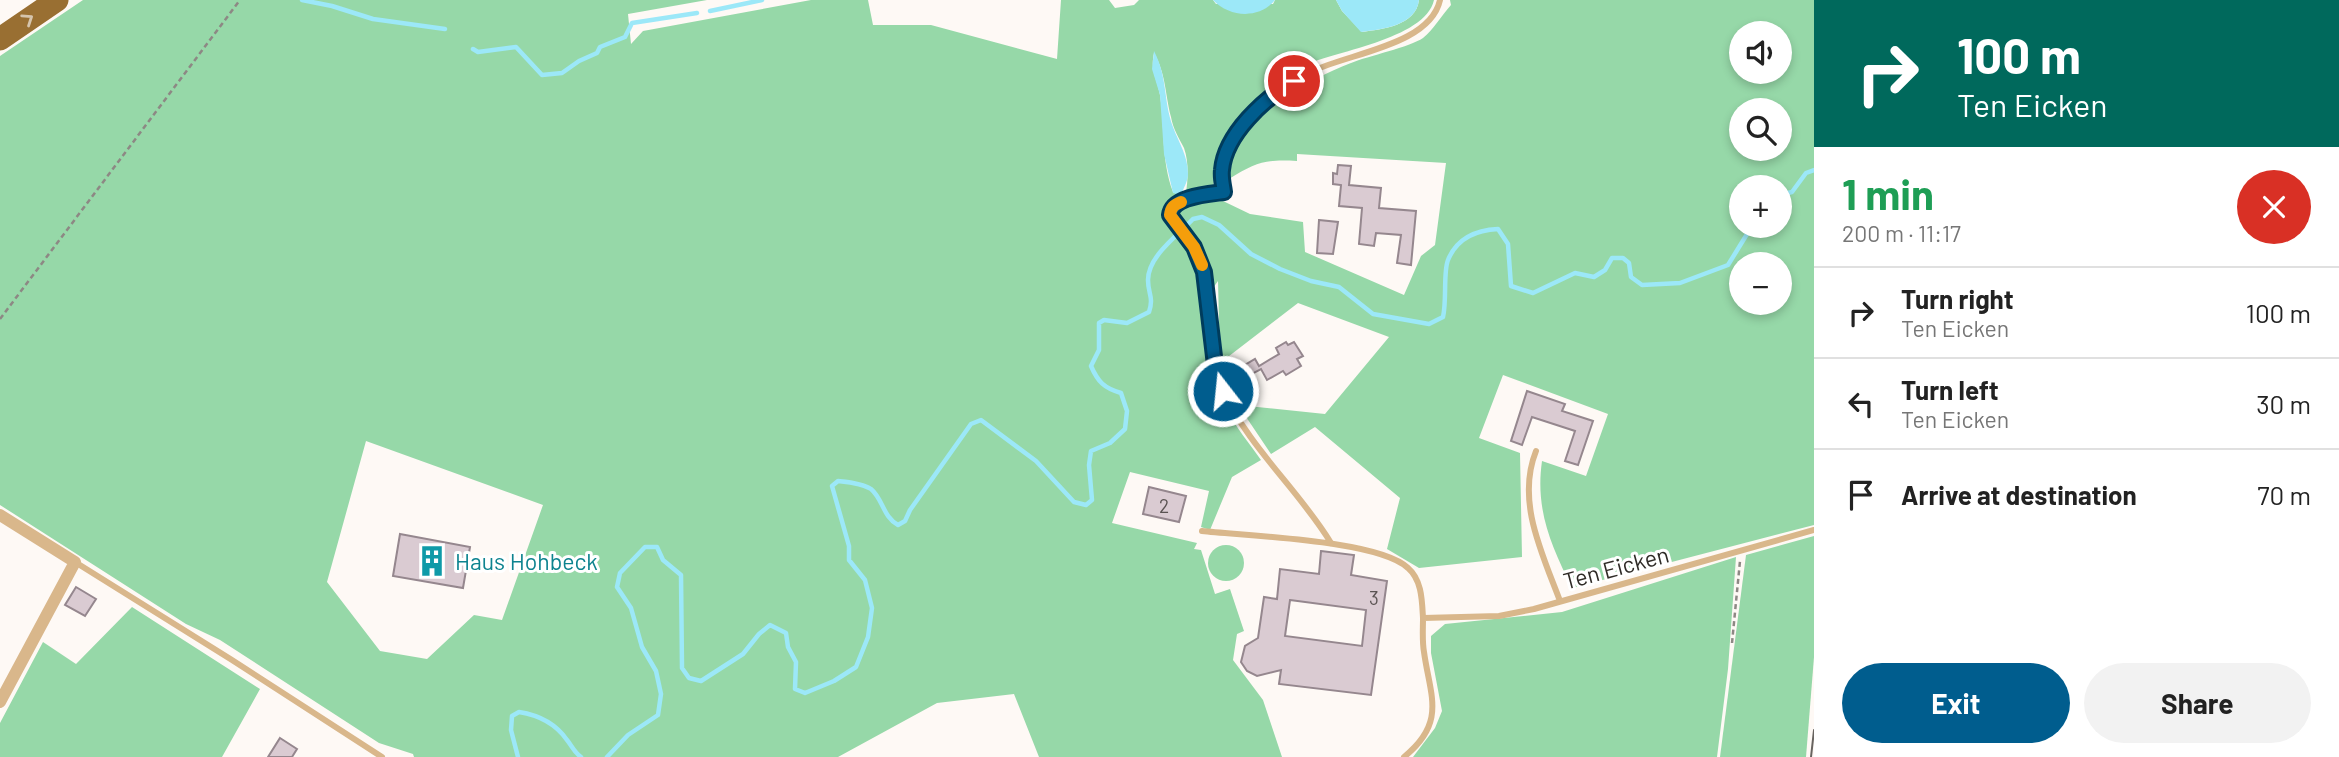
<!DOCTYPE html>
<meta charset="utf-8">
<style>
:root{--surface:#fff;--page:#f2f2f2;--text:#222;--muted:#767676;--line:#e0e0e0;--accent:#005d8e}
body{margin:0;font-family:Barlow,sans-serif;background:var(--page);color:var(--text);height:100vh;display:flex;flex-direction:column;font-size:26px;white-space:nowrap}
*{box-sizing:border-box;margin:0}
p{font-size:23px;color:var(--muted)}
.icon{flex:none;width:38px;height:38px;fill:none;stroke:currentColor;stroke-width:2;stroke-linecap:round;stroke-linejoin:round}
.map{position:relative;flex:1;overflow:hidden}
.details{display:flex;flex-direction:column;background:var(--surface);width:525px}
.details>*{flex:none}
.top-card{background:#00695c;color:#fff;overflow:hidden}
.tools{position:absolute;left:1729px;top:21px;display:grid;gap:14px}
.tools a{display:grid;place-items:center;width:63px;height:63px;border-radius:50%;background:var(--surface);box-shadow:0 4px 10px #0003;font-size:35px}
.pin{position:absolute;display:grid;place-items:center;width:60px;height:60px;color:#fff;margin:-30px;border:4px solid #fff;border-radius:50%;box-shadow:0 2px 7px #0007}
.me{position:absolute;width:77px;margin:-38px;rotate:344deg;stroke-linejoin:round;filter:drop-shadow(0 0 5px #0008)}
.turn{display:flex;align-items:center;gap:24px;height:147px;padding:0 28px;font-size:32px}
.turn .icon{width:91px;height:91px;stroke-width:2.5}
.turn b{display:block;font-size:49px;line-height:60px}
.round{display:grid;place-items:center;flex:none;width:74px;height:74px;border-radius:37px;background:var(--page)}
.overview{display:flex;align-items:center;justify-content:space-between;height:119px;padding:0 28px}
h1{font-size:42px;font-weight:700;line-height:52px;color:#1e9e55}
.cta{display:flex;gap:14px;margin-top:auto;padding:14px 28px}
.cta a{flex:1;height:80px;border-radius:42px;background:var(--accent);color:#fff;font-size:28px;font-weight:700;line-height:80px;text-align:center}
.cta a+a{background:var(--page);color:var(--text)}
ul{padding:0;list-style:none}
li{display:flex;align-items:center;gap:21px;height:91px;padding:0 28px;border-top:2px solid var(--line)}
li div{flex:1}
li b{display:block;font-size:26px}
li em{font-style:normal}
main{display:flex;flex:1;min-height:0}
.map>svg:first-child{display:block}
.green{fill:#96d8a8;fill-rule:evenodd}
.water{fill:#9ce8f8}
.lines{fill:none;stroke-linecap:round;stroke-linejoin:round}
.stream{stroke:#9ce8f8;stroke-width:4.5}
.building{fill:#dacbd2;stroke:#95878e;stroke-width:2;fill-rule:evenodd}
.path{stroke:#8d8884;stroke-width:2.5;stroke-dasharray:5 3.5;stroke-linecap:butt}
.lane{stroke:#d9b78b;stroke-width:6}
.street{stroke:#d9b78b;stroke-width:12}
.highway{stroke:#996f32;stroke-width:23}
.tram{stroke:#686460;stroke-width:2}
.oneway{stroke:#d6c5ad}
.route-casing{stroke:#003c5c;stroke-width:18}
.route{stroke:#005d8e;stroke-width:12}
.slow{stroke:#f59e0b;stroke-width:12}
.labels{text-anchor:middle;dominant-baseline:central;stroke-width:6;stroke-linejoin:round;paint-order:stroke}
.number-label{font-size:19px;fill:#5a5352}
.culture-label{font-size:23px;fill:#0d838f;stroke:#fff;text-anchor:start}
.street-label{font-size:23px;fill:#2f2b27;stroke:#fff}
</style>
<main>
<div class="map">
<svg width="1814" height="757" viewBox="0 0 1814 757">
<rect width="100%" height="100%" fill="#fef9f5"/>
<g class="green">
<path d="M83 0H707L628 14 631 44 643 31 811 0H868L873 25H931L1057 59 1061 0H1109L1115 8 1134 5 1139 0H1213L1216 4H1273L1275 0H1336L1342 11 1362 32C1382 29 1416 26 1419 0H1434C1425 40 1332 51 1298 68 1260 88 1217 145 1213 188L1186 193C1188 179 1189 162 1184 148 1179 138 1173 129 1171 117 1165 94 1166 74 1154 53 1150 71 1157 78 1160 95 1165 128 1161 160 1173 192L1181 195 1178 197 1192 203 1223 201 1250 214 1303 222 1305 252 1404 295 1421 256 1435 245 1446 163 1297 154V161C1266 159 1256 162 1229 179 1223 123 1307 80 1351 63 1368 56 1410 47 1423 38 1433 30 1442 15 1451 5L1450 0H1814V525L1572 588C1551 545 1535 510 1542 461L1586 476 1608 414 1503 375 1479 438 1520 453 1522 557 1419 568 1387 549 1400 498 1315 427 1271 454 1238 405 1325 414 1389 337 1298 303 1220 363 1218 281 1213 288 1202 285C1205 328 1208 370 1227 409 1235 427 1250 444 1261 460L1232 477 1210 530 1201 527 1209 491 1130 472 1112 523 1197 543 1194 549 1201 550 1215 594 1230 589 1244 631 1237 634 1233 660 1263 700 1282 757H1039L1014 694 937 703 838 757H414L413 754 379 743 220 640 186 624 0 505V56ZM1741 33H1780V72H1741ZM1741 110H1780V149H1741ZM1741 187H1780V226H1741ZM1741 264H1780V303H1741ZM366 441 543 505 502 620 474 615 427 659 380 651 327 582Z"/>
<path d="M1814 536V657L1806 757H1720L1746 555Z"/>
<circle cx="1226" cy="563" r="18"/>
<path d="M1736 557 1728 669 1717 757H1413L1435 728 1442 711 1431 653V636L1445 624 1562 612Z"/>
<path d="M132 607 260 689 222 757H0V723L43 642 76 664Z"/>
</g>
<g class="water">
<path d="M1213 0H1275C1260 19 1230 18 1213 0Z"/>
<path d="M1336 0H1419C1416 26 1382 29 1361 32L1342 11Z"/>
<path d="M1154 51C1168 78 1163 100 1173 127 1179 143 1188 156 1188 174 1188 181 1183 189 1181 195L1173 193 1164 154 1160 95 1152 69Z"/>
</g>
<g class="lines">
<g class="stream">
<path d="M302 0 332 6 373 19 445 29"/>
<path d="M710 11 762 0"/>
<path d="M473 49 478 52 516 47 542 75 562 73 579 61 597 53 600 47 625 37 632 23 697 13"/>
<path d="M1780 195 1792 192 1806 173 1814 170"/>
<path d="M518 757 511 730 512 716 519 712C538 715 556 724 567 740 572 746 574 752 581 757"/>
<path d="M607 757 628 735 658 715 661 694 656 671 642 647 631 608 617 587 620 573 645 547H657L663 560 681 575 682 668 689 678 701 681 743 654 759 634 770 625 786 633 788 647 796 662 795 689 805 693 834 681 856 667 868 637 872 608 865 580 849 560V546L832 486 838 481C848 482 862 483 871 489 883 499 883 517 898 525L905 521 910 510 971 424 981 420 1036 461 1074 502 1086 505 1092 500 1089 465 1091 451 1110 443 1125 429 1127 411 1121 393C1104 388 1098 382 1091 366L1099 350V323L1104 320 1127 323 1149 312C1154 297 1148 294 1148 280 1148 256 1178 235 1193 219L1202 217 1219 225 1251 254 1280 269 1311 281 1339 287 1373 314 1429 324 1443 317C1447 300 1443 272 1448 260 1457 238 1477 230 1498 229L1508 244 1511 286 1533 293 1575 273 1594 277 1605 270 1612 258H1623L1629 263 1631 277 1642 285 1680 283 1728 265 1752 226"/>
</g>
</g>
<g class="building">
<path d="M1338 165 1351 166 1349 185 1381 188 1379 208 1416 211 1411 265 1397 263 1401 235 1376 233 1374 246 1359 244 1362 208 1339 206 1341 185 1333 184V173L1337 174Z"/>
<path d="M1319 220 1338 222 1333 254 1317 253Z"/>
<path d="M1286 342 1288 345 1294 342 1303 356 1297 359 1301 366 1286 375 1283 371 1267 380 1261 369 1250 375 1245 365 1255 359 1259 366 1279 354 1276 348Z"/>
<path d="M1527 391 1565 404 1562 411 1593 421 1578 465 1565 461 1575 431 1532 417 1522 445 1511 441Z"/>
<path d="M1149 487 1186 496 1179 522 1143 514Z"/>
<path d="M400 534 470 547 463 588 393 576Z"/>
<path d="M1321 551 1354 555 1351 575 1387 581 1371 695 1279 684 1281 670 1257 676 1247 671 1241 662 1245 646 1258 638 1264 597 1277 599 1280 569 1319 574ZM1290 600 1366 610 1362 646 1285 636Z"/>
<path d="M76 587 96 599 85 616 65 605Z"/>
<path d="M280 738 297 749 292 757H268Z"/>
</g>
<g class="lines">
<g class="path">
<path d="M0 319 240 0"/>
<path d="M1732 643 1740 561"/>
</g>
<g class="lane">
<path d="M1536 451C1516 501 1542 553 1560 601"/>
<path d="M1202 531C1247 536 1379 540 1408 568 1422 580 1422 601 1423 618"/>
<path d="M1331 543C1299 490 1248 447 1223 390 1206 353 1214 313 1205 274 1199 251 1183 234 1170 215 1173 196 1208 195 1224 192 1220 162 1227 146 1245 123 1264 99 1287 84 1313 71 1350 53 1430 45 1440 0"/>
<path d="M75 562 232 660 382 757"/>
<path d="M1404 757C1447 722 1430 696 1424 652 1422 641 1423 629 1423 618L1499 616 1534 609 1814 530"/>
</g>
<path class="street" d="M0 515 75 562 0 702"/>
<path class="highway" d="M0 39 57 0"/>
<path class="tram" d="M1811 757 1814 730"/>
</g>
<defs><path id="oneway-chevron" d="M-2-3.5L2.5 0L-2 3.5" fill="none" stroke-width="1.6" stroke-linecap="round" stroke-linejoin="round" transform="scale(1.75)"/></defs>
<use class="oneway" href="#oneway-chevron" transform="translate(28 19) rotate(-34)"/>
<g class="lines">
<defs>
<path id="route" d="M1223 391 1215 365 1204 272 1194 247 1170 215C1172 196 1209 194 1224 192 1223 185 1221 177 1222 170 1225 134 1265 98 1294 81"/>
</defs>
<use href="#route" class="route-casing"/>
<use href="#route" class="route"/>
<path class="slow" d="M1181 202C1174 205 1171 207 1170 215L1194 247 1202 265"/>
</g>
<defs>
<symbol id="building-bare" viewBox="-9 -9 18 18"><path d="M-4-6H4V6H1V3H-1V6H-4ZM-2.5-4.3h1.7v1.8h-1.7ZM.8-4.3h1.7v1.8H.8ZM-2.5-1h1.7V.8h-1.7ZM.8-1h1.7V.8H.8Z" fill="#0f9aa8" stroke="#fff" stroke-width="2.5" paint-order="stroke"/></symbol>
</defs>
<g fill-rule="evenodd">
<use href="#building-bare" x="410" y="539" width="44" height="44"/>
</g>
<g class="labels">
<g class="number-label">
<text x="1164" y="505">2</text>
<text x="1374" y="597">3</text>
</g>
<g class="culture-label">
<text x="455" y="561">Haus Hohbeck</text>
</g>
<g class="street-label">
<text transform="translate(1616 567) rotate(-15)">Ten Eicken</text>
</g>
</g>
</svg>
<div class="tools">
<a><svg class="icon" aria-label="sound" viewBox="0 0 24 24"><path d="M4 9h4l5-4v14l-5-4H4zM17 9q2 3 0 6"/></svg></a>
<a><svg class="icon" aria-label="search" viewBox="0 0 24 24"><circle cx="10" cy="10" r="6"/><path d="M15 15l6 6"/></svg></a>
<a>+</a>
<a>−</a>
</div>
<div class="pin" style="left:1294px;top:81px;background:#d93025"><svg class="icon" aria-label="arrive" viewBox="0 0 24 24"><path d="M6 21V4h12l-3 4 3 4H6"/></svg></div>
<svg class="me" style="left:1223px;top:391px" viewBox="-20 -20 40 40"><circle r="17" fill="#005d8e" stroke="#fff" stroke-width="3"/><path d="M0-11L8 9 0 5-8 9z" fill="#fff"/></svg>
</div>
<section class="details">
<div class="top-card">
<div class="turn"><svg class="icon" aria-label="right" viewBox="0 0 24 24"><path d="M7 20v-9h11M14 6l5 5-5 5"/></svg><div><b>100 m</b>Ten Eicken</div></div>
</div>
<div class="overview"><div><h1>1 min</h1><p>200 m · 11:17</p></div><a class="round" style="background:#d93025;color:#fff"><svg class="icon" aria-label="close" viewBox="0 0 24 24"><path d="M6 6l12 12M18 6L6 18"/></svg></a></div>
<ul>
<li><svg class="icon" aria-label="right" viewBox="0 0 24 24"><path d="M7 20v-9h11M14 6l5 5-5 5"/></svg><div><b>Turn right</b><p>Ten Eicken</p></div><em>100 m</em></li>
<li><svg class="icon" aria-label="left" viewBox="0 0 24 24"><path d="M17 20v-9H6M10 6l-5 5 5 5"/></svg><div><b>Turn left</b><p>Ten Eicken</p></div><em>30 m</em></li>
<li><svg class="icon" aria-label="arrive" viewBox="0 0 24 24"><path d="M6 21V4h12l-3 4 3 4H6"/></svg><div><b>Arrive at destination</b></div><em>70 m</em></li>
</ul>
<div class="cta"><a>Exit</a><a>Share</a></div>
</section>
</main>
